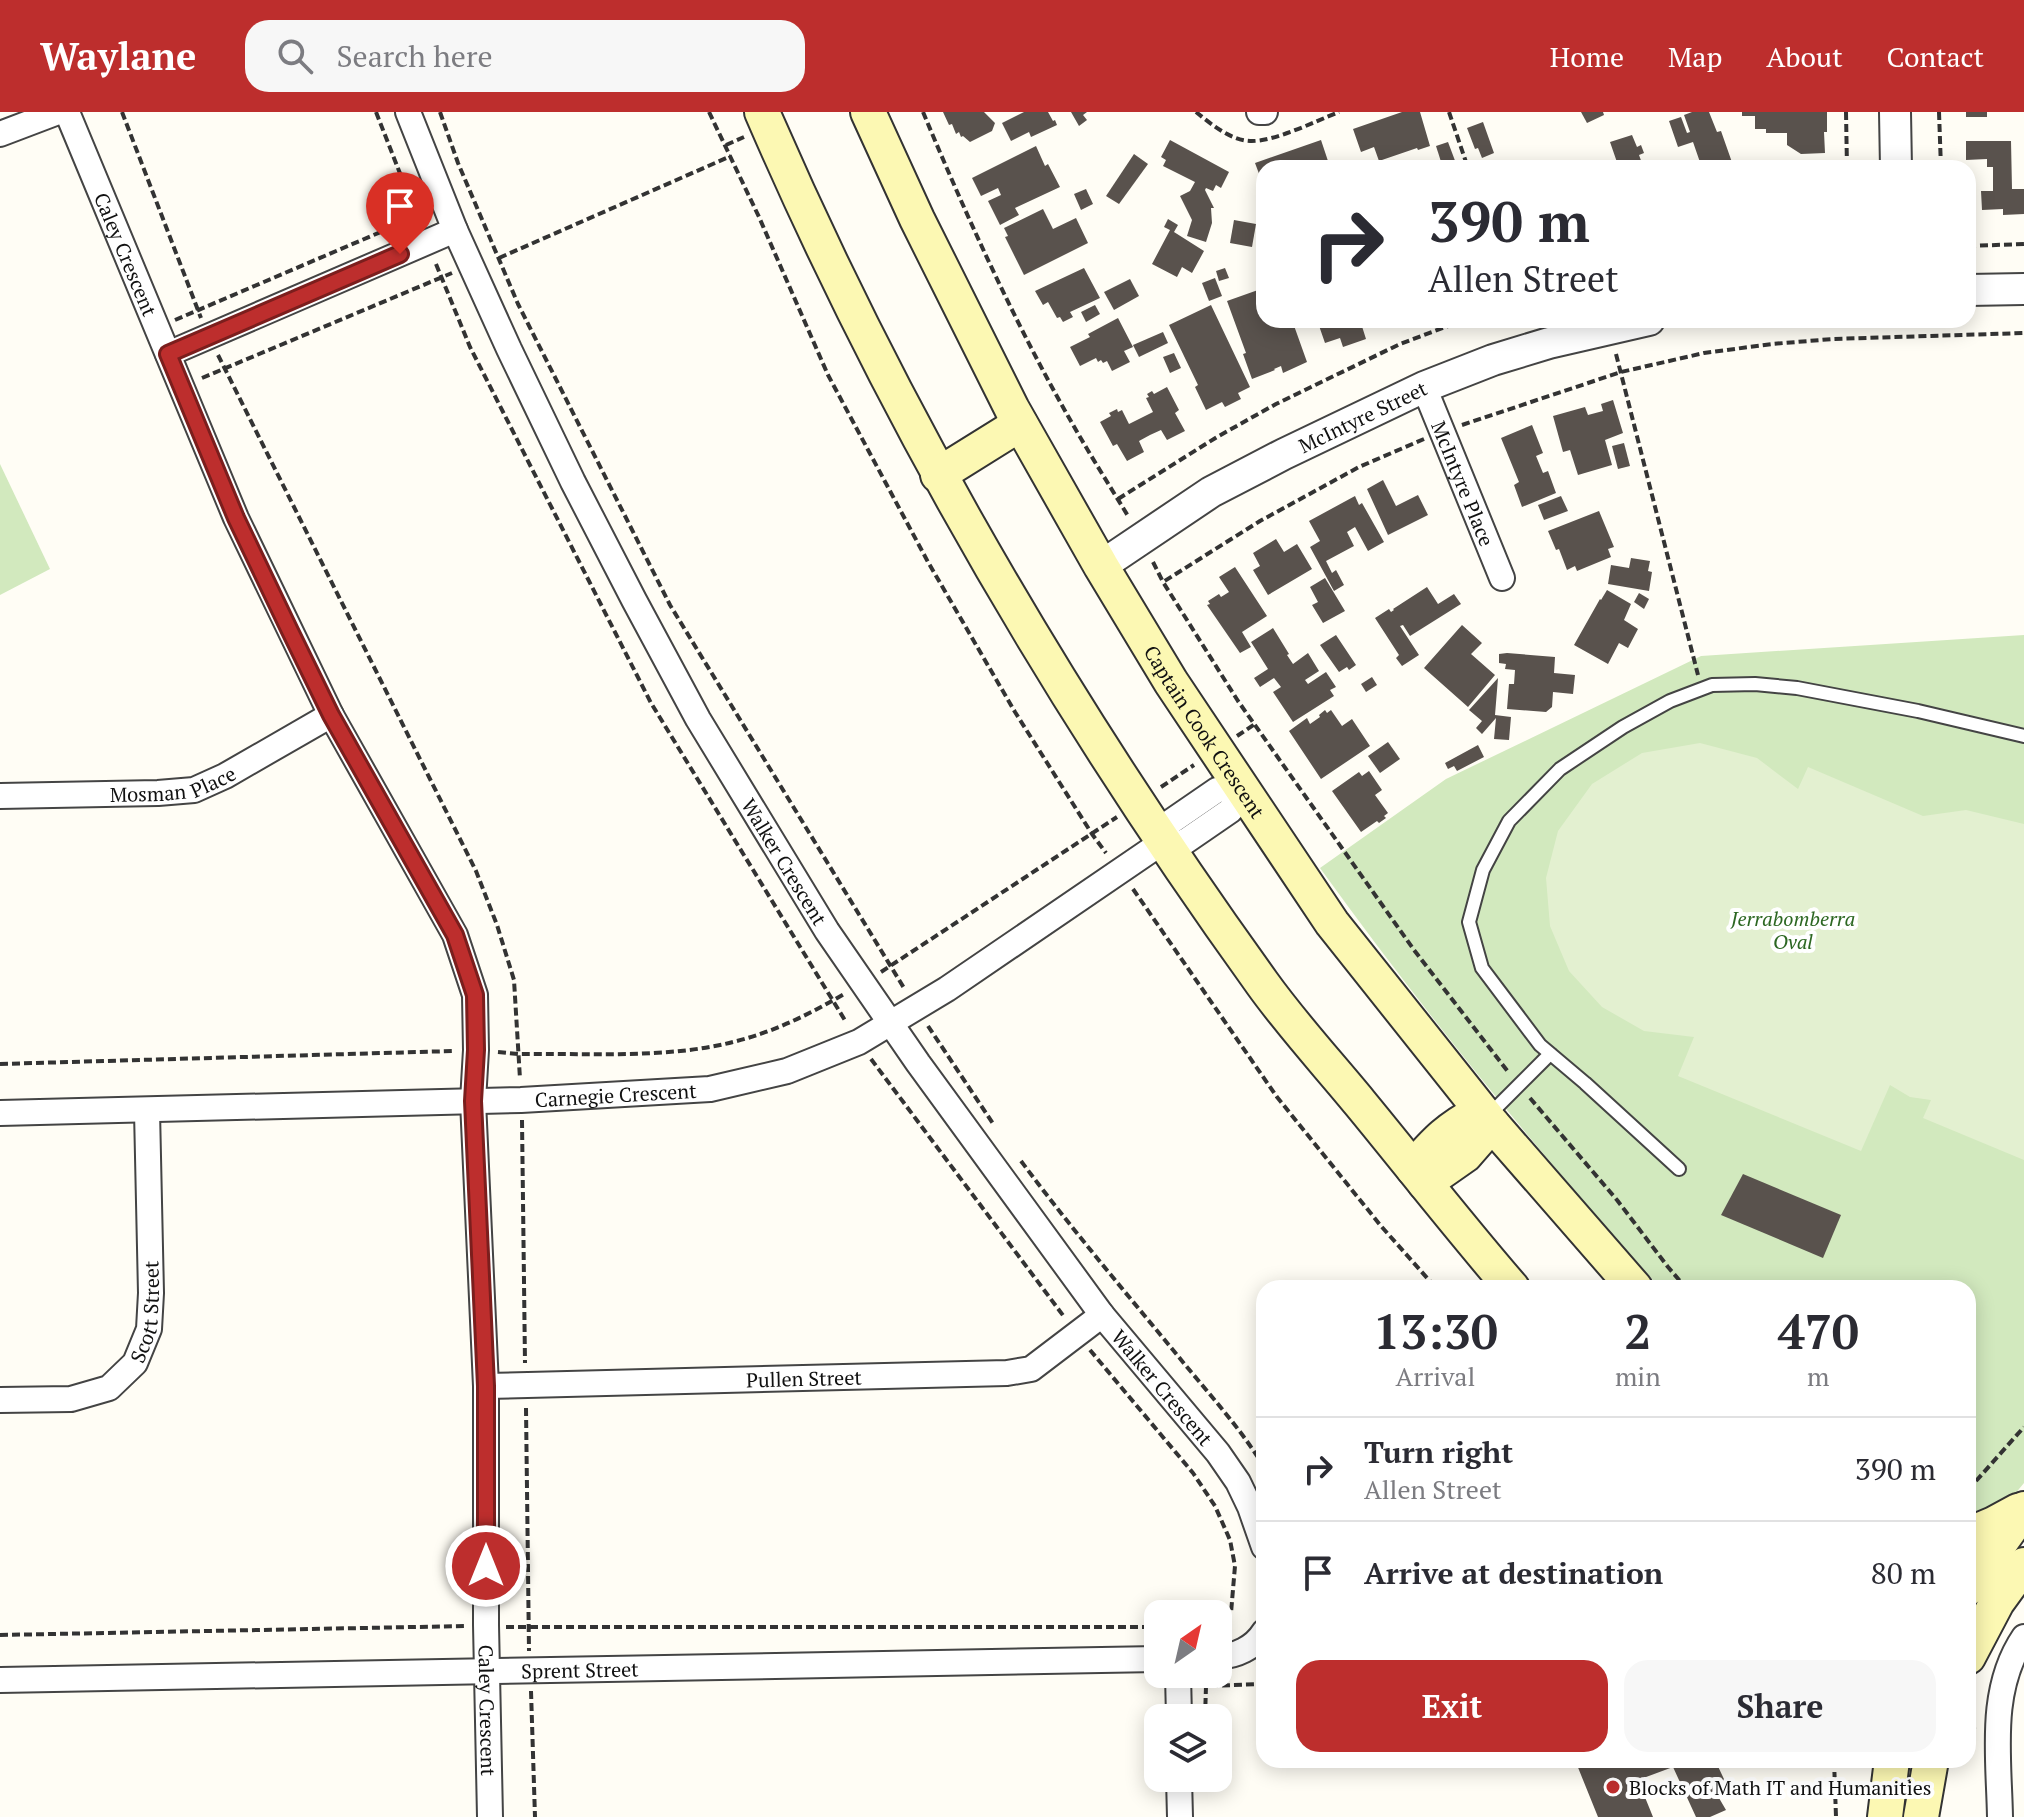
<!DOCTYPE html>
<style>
:root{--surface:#fff;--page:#f7f7f7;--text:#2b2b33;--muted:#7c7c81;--line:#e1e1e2;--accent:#bd2e2d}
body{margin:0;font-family:"PT Serif",serif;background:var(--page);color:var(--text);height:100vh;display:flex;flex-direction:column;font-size:30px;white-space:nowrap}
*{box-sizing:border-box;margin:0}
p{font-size:26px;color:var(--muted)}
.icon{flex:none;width:44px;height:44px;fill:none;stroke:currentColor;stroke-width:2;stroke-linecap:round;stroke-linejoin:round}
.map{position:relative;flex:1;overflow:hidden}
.side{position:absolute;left:1256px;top:1168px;width:720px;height:488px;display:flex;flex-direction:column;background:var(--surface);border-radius:24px;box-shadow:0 4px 20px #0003}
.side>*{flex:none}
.guide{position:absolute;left:1256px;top:48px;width:720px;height:168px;border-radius:24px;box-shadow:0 4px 20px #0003;background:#fff;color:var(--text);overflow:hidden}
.needle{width:52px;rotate:34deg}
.buttons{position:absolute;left:1144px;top:1488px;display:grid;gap:16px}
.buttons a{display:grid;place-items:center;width:88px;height:88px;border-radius:16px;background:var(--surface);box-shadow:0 4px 20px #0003;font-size:40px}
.pin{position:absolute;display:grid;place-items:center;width:68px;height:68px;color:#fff;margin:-82px -34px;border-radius:50% 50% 50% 0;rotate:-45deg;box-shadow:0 0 8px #0007}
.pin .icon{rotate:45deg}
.me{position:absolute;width:88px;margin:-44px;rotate:0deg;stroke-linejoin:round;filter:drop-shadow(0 0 6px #0008)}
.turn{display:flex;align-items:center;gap:28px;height:168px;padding:0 40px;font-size:36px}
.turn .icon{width:104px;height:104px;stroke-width:2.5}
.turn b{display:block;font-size:56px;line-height:68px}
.eta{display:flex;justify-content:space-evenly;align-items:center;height:136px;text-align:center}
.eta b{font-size:48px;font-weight:700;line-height:56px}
.cta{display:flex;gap:16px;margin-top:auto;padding:16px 40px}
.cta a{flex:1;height:92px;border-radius:24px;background:var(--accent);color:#fff;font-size:32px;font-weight:700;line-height:92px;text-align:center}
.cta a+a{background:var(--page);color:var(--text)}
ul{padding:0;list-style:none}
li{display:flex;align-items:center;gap:24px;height:104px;padding:0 40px;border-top:2px solid var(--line)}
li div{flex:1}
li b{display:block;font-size:30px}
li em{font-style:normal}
header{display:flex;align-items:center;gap:48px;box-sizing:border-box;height:112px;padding:0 40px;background:var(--accent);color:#fff}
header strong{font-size:38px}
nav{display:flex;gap:44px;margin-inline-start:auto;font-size:28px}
.search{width:560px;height:72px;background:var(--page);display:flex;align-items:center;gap:20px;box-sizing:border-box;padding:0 28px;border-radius:24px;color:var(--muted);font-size:30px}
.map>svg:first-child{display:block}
.green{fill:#d2e9be}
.pitch{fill:#e3f0d0}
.building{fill:#59524d}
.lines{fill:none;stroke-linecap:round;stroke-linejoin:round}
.service-casing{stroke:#444;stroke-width:16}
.minor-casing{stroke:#444;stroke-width:28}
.tertiary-casing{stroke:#444;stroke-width:34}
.secondary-casing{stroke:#333;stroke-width:38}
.path{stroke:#333;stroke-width:4;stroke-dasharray:8 4;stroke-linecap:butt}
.service{stroke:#fff;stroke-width:12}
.minor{stroke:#fff;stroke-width:24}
.tertiary{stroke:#fff;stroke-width:30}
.secondary{stroke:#fcf8b3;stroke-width:34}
.route-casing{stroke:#7b1e1d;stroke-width:20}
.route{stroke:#bd2e2d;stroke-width:14}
.poi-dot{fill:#bd2e2d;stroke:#fff;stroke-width:3}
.labels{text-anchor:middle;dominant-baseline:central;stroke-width:8;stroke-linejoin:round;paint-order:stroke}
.street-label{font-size:20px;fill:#111;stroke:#fff}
.park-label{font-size:20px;font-style:italic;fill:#2c6722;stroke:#fff}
.poi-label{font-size:20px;fill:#111;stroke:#fff;text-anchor:start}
</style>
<header>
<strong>Waylane</strong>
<div class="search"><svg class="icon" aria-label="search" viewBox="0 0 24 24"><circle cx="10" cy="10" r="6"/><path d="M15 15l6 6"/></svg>Search here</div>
<nav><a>Home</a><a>Map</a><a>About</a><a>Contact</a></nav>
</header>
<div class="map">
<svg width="2024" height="1705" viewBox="0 0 2024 1705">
<rect width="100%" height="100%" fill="#fffdf5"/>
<g class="green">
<path d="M0 352 50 457 0 483Z"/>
<path d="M2024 523V1371L2009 1389 1968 1415V1176H1660C1539 1041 1426 903 1320 756L1446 667 1701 544Z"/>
</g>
<path class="pitch" d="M1700 631 1757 646 1798 677 1808 655 1923 704 1966 698 2024 712V1048L1923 1006 1931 988 1910 985 1890 973 1861 1039 1678 964 1694 925 1644 919 1602 895 1569 859 1550 814 1546 766 1558 719 1592 672 1642 641Z"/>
<g class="building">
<path d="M943 0H984L995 11 992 19 970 30 963 24 961 25 959 20 956 22 952 12 949 13Z"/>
<path d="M1024 0H1048L1053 9 1055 8 1057 13 1031 25 1029 20 1011 29 1002 11Z"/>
<path d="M1071 0H1087L1083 3 1087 8 1079 14Z"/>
<path d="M1402 0H1420L1430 34 1418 38 1417 36 1379 49 1374 35 1361 40 1353 17Z"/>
<path d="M1581 0H1603L1604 3 1587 11Z"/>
<path d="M1692 0H1709L1717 20 1721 19 1734 56H1702L1693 30 1678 35 1669 9 1681 5 1687 21 1690 20 1684 3Z"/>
<path d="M1742 0H1827V20H1824L1825 41 1801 42 1787 33V21H1766V17H1755V4H1742Z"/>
<rect x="1966" y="0" width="21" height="5"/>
<path d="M1483 10 1494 41 1482 46 1478 36 1475 37 1467 16Z"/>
<path d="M1632 23 1637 35 1641 33 1644 41 1639 43 1643 54 1640 56H1619L1610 30Z"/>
<path d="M1170 28 1229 60 1221 76 1216 73 1213 79 1206 76 1205 78 1214 96H1211L1212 111 1206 130 1187 124 1192 108 1180 84 1190 79 1195 70 1163 54 1166 48 1161 45Z"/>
<path d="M1321 28 1329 52 1317 56H1264V75L1255 51Z"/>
<path d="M1966 29H2011L2012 77H2024V102L2003 103V97L1982 98 1981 79H1993V55H1987V47L1966 48Z"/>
<path d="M1448 30 1457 54 1443 56 1436 34Z"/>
<path d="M1036 34 1045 54 1048 52 1060 75 1015 96 1019 103 1000 113 988 89 1001 83 998 76 981 84 972 66Z"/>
<path d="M1134 42 1148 52 1119 92 1106 84Z"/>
<path d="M1086 77 1093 92 1081 98 1074 82Z"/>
<path d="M1043 97 1053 117 1076 106 1088 131 1024 163 1005 125 1008 124 1004 116Z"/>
<path d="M1168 107 1178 113 1174 120 1204 139 1192 161 1182 155 1177 165 1152 152 1170 118 1164 115Z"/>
<path d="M1234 108 1256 112 1252 135 1230 131Z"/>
<path d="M1084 156 1100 186 1070 200 1073 205 1063 210 1060 205 1057 206 1048 190 1043 193 1035 179Z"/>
<path d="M1225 156 1229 166 1219 169 1216 159Z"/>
<path d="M1215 166 1222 184 1209 189 1202 171Z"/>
<path d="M1130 167 1139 184 1114 198 1104 180Z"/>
<path d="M1258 178 1262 188 1264 187V208H1292L1307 250 1283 261 1281 254 1274 257 1275 258 1252 267 1243 242 1246 241 1227 189Z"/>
<path d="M1095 193 1100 202 1086 210 1081 200Z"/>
<path d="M1211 193 1250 275 1238 281 1241 287 1225 295 1222 290 1206 298 1195 275 1198 273 1169 213Z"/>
<path d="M1118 206 1133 235 1124 239 1130 250 1112 259 1107 249 1103 251 1101 248 1098 250 1096 246 1080 254 1070 235 1090 225 1088 222Z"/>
<path d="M1317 208H1360L1366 227 1343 235 1340 226 1325 231Z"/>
<path d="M1163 220 1168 231 1139 245 1133 233Z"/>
<path d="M1174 241 1181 256 1170 261 1163 245Z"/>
<path d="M1167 275 1179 298 1175 301 1185 319 1167 328 1161 318 1150 323 1139 329 1144 340 1127 349 1117 332 1113 334 1100 310 1111 304 1109 301 1117 297 1118 300 1122 298 1129 312 1153 300 1146 286 1149 285 1147 282 1152 279 1154 282Z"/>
<path d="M1613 288 1623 321 1605 328 1612 353 1578 363 1570 338 1563 340 1553 304 1585 295 1588 303 1603 299 1601 292Z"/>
<path d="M1532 313 1543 341 1536 344 1543 361 1548 359 1556 381 1522 395 1514 373 1519 370 1501 326Z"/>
<path d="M1624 331 1630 354 1618 357 1612 334Z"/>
<path d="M1383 368 1396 394 1418 383 1428 403 1388 423 1367 377Z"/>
<path d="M1355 384 1359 393 1362 391 1384 430 1368 439 1355 415 1347 420 1354 434 1326 449 1332 461 1336 458 1344 473 1334 479 1310 435 1320 429 1309 409Z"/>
<path d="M1561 384 1568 399 1544 408 1538 393Z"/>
<path d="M1599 399 1614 435 1608 437 1611 445 1577 459 1575 454 1567 458 1559 437 1556 438 1548 419Z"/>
<path d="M1276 427 1284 440 1297 432 1312 457 1268 483 1253 458 1260 454 1253 441Z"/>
<path d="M1631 446 1650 449 1648 459 1652 460 1649 479 1608 472 1611 453 1629 456Z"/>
<path d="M1235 455 1267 504 1242 520 1251 535 1240 541 1207 493 1210 492 1208 489 1219 482 1221 485 1229 480 1219 465Z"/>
<path d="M1325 466 1345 499 1323 511 1312 493 1318 490 1310 475Z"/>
<path d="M1427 475 1438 492 1454 482 1461 492 1410 524 1403 513 1400 514 1419 543 1402 554 1396 546 1399 543 1375 506 1389 497 1391 500 1394 498 1393 497Z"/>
<path d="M1607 478 1631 492 1624 508 1638 517 1628 536 1619 531 1608 552 1574 533 1600 487 1601 488Z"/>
<path d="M1639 481 1649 487 1644 497 1634 490Z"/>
<path d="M1462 513 1482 531 1471 542 1495 563 1468 595 1424 556Z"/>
<path d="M1273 516 1289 542 1287 543 1293 552 1308 541 1319 559 1305 568 1308 572 1326 560 1336 575 1330 578 1334 584 1293 610 1273 580 1281 575 1274 566 1260 575 1254 566 1268 557 1251 530Z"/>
<path d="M1336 523 1356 553 1349 558 1347 555 1339 560 1320 533Z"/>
<path d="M1507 541 1555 545 1554 561 1575 563 1573 582 1553 580 1552 595 1546 600 1507 597 1509 572H1514L1515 558 1505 557 1506 552 1499 551V542Z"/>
<path d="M1372 565 1377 573 1366 580 1361 572Z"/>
<path d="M1498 566 1495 603 1511 605 1509 628 1494 627 1496 606 1482 622 1476 616 1482 609 1469 598Z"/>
<path d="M1325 598 1327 601 1331 598 1342 614 1352 607 1370 634 1321 667 1289 619 1307 606 1310 612 1320 605 1319 603Z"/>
<path d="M1388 630 1400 647 1380 661 1368 644Z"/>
<path d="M1478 633 1484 645 1457 659 1454 654 1448 657 1445 651Z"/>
<path d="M1369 659 1382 678 1375 683 1388 701 1384 704 1386 706 1379 711 1377 709 1361 720 1332 679 1359 660 1362 664Z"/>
<path d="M1743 1062 1841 1103 1823 1146 1721 1103Z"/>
<path d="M1589 1648H1715L1731 1682 1719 1686 1726 1698 1710 1705H1696L1673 1655 1638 1668 1653 1705H1598L1577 1653Z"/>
</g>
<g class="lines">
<defs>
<g id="service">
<path d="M1487 1005 1550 942"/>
<path d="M1679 1057 1585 971 1540 933 1482 856 1469 810 1483 758 1509 709 1560 657 1623 615 1670 589 1712 573 1755 572 1797 576 1918 599 2024 624"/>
</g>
<g id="minor">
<path id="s1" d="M67 0 236 406 331 603 455 823 475 883 476 938 473 989 486 1274V1513L490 1705"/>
<path id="s2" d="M408 0 455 118 509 237 573 370 634 488 698 607 827 819 918 951 1102 1203 1218 1341 1238 1370 1250 1395 1264 1435"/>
<path d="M1259 0H1265"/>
<path d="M0 22 58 0"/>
<path d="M168 242 455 118"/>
<path id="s3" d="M1424 275 1502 466"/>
<path id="s4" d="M0 684 158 681 194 678 225 664 331 603"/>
<path d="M1164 729 1183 731 1231 698 1240 675"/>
<path id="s5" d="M0 1001 521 988 710 977 787 959 859 930 947 877 1164 729 1169 711 1217 678 1240 675"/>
<path id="s6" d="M486 1274 1007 1261 1031 1257 1102 1203"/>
<path id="s7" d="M0 1288 71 1287 109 1276 135 1251 149 1217 151 1181 147 999"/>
<path d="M1218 1545C1236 1544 1254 1536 1264 1520"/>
<path d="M1178 1562 1179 1606"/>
<path id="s8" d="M0 1568 1158 1547"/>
<path d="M1179 1666 1180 1705"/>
<path d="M2000 1705C1999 1645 1988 1578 2024 1525"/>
</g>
<g id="tertiary">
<path d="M1895 0 1896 56"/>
<path d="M1968 178 2024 177"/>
<path id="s9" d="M1101 454 1211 380 1284 342 1424 275 1493 248 1549 231 1649 208"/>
</g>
<g id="secondary">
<path d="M762 0C895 308 1066 599 1262 871 1292 913 1328 952 1360 991 1411 1053 1460 1116 1512 1176"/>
<path id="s10" d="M868 0 917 107 1012 297 1101 454 1171 570 1332 811 1492 1012 1635 1176"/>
<path d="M938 363 1020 312"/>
<path d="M1413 1056C1437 1028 1448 1017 1481 999"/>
<path d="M1425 1071 1465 1043 1492 1012"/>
<path d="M1968 1423 1994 1412 2018 1399"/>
<path d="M1968 1476 2024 1397"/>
<path d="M1968 1545 1997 1490 2024 1453"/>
<path d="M1885 1705 1892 1648"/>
<path d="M1921 1705 1931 1648"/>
</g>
</defs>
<use href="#service" class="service-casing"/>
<use href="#minor" class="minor-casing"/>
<use href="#tertiary" class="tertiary-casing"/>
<use href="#secondary" class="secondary-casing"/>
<g class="path">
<path d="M122 0 201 206"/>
<path d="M376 0 419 110"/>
<path d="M440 0 458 51 518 192 670 493 904 876"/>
<path d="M709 0 759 105 828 263 928 450 1015 600 1092 722 1106 741"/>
<path d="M923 0C966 103 1013 207 1068 304 1087 338 1108 371 1128 404"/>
<path d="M1196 0C1211 12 1230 28 1250 29 1274 30 1316 9 1339 0"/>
<path d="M1449 0 1468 56"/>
<path d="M1846 0 1847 56"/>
<path d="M1939 0 1941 56"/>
<path d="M726 33 744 25"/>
<path d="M1968 134 2024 132"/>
<path d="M499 146 731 44"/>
<path d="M436 152 470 235 651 591 846 910"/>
<path d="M175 208 425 101"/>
<path d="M1616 242 1698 563"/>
<path d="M218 243 476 759 497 813 514 868 520 967"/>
<path d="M202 266 452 161"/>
<path d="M1462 313 1621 260 1704 241 1772 232 1833 227 2024 221"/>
<path d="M1424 327 1359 355 1260 409 1163 470 1238 589 1414 838 1509 961"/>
<path d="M1118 387 1217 325 1276 292 1400 232 1464 208"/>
<path d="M1153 450 1163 470"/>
<path d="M1237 624 1255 612"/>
<path d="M1161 675 1194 653"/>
<path d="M1133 777 1277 985 1381 1114 1436 1176"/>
<path d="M881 860 1117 705"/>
<path d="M928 914 994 1013"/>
<path d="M498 940 519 942C587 941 667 947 733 930 774 920 810 902 846 881"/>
<path d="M871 947 1065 1206"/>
<path d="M0 952 453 939"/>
<path d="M1530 986 1617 1088 1668 1155 1686 1176"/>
<path d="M522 1008 525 1251"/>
<path d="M1021 1049C1071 1116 1125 1180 1178 1244 1207 1280 1240 1315 1264 1355"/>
<path d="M1090 1238 1193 1361 1215 1394 1230 1428 1235 1454 1231 1501 1218 1508"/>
<path d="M526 1296 529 1539"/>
<path d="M1968 1378 2024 1315"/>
<path d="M506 1515H1158"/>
<path d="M0 1523 466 1514"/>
<path d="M531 1579 535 1705"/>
<path d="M1205 1606 1206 1574 1264 1572"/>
<path d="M1968 1617 1978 1618"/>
<path d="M1834 1648 1836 1705"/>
</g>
<use href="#service" class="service"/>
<use href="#minor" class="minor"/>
<use href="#tertiary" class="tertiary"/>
<use href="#secondary" class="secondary"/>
</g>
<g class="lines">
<defs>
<path id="route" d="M400 142 168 242 236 406 290 519 331 603 455 823 475 883 476 938 473 989 486 1274V1454"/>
</defs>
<use href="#route" class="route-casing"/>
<use href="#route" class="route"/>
</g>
<circle class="poi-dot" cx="1613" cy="1675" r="8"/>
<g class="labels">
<g class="street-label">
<text stroke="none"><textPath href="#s1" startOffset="154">Caley Crescent</textPath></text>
<text stroke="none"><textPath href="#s9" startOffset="302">McIntyre Street</textPath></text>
<text stroke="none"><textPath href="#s3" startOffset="104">McIntyre Place</textPath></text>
<text stroke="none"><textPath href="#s10" startOffset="706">Captain Cook Crescent</textPath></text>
<text stroke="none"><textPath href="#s4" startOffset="174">Mosman Place</textPath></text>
<text stroke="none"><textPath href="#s2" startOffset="840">Walker Crescent</textPath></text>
<text stroke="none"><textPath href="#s5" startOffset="616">Carnegie Crescent</textPath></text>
<text stroke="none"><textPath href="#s7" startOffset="200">Scott Street</textPath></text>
<text stroke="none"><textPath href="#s6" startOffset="318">Pullen Street</textPath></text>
<text stroke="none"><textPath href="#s2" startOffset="1488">Walker Crescent</textPath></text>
<text stroke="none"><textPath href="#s8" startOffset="580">Sprent Street</textPath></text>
<text stroke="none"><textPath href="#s1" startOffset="1690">Caley Crescent</textPath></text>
</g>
<g class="park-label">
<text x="1793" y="806">Jerrabomberra<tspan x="1793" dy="23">Oval</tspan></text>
</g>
<g class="poi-label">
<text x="1629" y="1675">Blocks of Math IT and Humanities</text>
</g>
</g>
</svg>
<div class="buttons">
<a><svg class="needle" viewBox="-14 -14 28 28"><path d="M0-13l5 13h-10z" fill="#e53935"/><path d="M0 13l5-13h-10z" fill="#7c7c81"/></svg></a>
<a><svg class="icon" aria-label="layers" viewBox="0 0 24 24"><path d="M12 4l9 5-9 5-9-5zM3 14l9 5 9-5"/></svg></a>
</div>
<div class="pin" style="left:400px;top:142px;background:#d93025"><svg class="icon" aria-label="arrive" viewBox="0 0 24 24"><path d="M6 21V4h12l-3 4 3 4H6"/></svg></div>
<svg class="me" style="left:486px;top:1454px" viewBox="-20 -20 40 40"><circle r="17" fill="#bd2e2d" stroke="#fff" stroke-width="3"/><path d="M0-11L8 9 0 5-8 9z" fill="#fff"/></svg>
<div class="guide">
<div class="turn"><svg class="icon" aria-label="right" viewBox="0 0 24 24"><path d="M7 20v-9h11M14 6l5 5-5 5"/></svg><div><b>390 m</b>Allen Street</div></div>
</div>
<section class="side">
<div class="eta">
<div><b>13:30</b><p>Arrival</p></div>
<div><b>2</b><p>min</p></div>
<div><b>470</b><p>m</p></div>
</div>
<ul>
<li><svg class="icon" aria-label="right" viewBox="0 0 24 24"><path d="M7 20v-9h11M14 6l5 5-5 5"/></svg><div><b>Turn right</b><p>Allen Street</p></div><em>390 m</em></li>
<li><svg class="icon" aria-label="arrive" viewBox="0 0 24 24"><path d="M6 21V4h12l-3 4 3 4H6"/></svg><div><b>Arrive at destination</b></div><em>80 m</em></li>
</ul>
<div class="cta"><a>Exit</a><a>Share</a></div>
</section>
</div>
